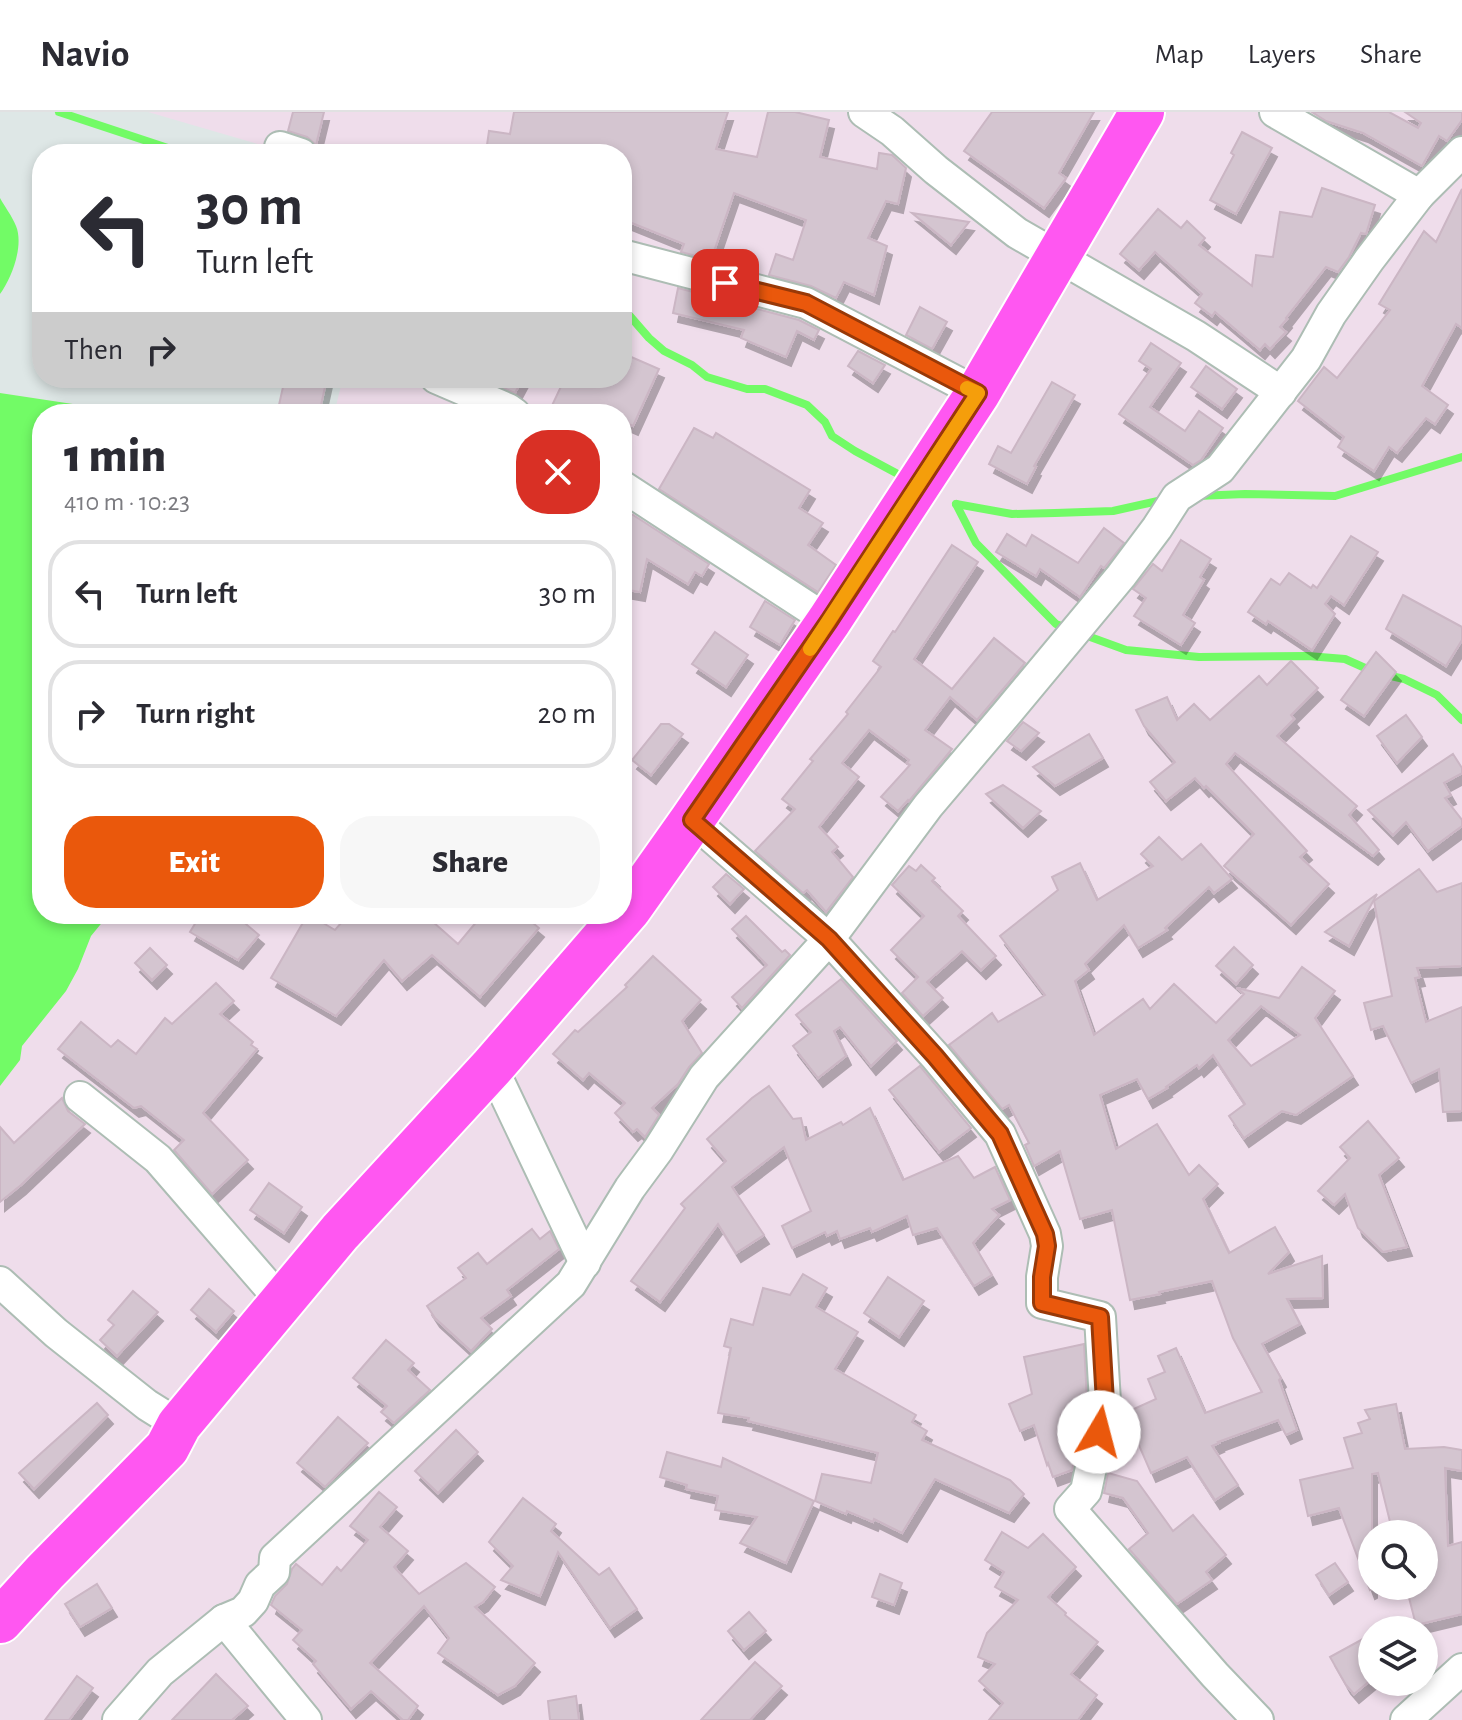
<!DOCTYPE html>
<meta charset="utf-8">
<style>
:root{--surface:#fff;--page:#f7f7f7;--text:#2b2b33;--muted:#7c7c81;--line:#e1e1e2;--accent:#ea580c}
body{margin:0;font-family:"Alegreya Sans",sans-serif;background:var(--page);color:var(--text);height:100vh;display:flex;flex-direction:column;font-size:30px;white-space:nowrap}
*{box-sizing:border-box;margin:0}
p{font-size:26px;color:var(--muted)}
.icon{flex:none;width:44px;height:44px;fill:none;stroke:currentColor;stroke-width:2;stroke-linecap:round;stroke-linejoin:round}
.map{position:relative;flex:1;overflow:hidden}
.panel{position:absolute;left:32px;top:292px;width:600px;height:520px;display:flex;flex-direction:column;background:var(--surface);border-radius:32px;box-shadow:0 4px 12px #0003}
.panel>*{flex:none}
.guide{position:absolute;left:32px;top:32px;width:600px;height:244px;border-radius:32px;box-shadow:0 4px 12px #0003;background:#fff;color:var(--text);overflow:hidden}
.buttons{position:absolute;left:1358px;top:1408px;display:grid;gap:16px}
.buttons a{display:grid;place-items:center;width:80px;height:80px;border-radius:50%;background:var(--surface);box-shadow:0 4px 12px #0003;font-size:40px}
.pin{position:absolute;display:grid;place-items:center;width:68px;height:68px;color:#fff;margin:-34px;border-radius:16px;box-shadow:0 4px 12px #0006}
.me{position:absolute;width:88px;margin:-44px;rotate:8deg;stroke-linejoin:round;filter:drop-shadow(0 0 6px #0008)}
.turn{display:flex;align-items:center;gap:28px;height:168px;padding:0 32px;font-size:36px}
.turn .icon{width:104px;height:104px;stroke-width:2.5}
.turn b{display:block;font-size:56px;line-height:68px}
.then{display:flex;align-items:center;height:76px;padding:0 32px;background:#0003;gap:16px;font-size:30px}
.round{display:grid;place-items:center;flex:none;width:84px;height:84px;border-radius:32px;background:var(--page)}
.summary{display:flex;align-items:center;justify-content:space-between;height:136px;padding:0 32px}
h1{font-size:48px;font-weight:800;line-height:60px}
.action{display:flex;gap:16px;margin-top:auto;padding:16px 32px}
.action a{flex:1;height:92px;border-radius:32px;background:var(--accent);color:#fff;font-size:32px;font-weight:800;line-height:92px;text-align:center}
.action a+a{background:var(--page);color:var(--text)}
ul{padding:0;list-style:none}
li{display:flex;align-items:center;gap:24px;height:108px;margin:0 16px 12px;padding:0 16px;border:4px solid var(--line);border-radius:32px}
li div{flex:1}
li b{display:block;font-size:30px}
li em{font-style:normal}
header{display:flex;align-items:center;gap:48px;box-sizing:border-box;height:112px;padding:0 40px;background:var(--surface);border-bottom:2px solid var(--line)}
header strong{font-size:38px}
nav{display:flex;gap:44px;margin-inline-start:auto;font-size:28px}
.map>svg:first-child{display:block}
.industrial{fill:#dee7e6}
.water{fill:#72fb66}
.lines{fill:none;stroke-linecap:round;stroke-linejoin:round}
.stream{stroke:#72fb66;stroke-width:8}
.building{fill:#d4c5d0;stroke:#cbb6c4;stroke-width:2;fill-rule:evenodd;filter:url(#shadow)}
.street-casing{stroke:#adbdb4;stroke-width:34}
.highway-casing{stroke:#fff;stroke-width:48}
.street{stroke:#fff;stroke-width:30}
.highway{stroke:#ff57f1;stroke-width:44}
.route-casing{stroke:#983908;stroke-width:20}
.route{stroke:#ea580c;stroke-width:14}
.slow{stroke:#f59e0b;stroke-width:14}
</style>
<header>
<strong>Navio</strong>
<nav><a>Map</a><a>Layers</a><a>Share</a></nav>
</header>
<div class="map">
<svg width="1462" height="1608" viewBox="0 0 1462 1608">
<defs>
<filter id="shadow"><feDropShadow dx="5" dy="9" stdDeviation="0" flood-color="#0004"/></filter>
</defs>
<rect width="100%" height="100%" fill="#efddeb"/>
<path class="industrial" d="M0 0H148L292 42H42V266H343L334 302H140L0 281Z"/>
<g class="water">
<path d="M0 86C5 95 12 104 16 114 24 133 12 166 0 182Z"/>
<path d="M0 281 139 302H42V802H109L91 824 78 857 66 879 22 934 20 948 0 974Z"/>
</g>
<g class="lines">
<g class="stream">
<path d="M59 0 186 42"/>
<path d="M622 195 649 226 664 239 692 253 707 265 747 277H765L807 293 825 310 832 324 855 339 896 361"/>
<path d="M1197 384 1245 382 1335 384 1462 345"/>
<path d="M956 392 976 431 1056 512 1069 517"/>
<path d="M956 392 1012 402 1055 401 1113 399 1167 387"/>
<path d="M1082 522 1126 538 1199 545 1308 544 1345 547 1374 560 1404 567 1437 583 1462 608"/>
</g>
</g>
<g class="building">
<path d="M293 0H324L316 33 307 25 288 19Z"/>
<path d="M514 0H728L716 37 757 45 768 0H795L829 8 820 45 877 57 879 41 892 43 906 56 898 92 886 89 868 126 887 134 874 183 844 170 836 186 811 174 769 163 776 142 793 148 806 108 734 81 711 148 681 140 684 132 622 107V42H498L486 40 489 19 510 22Z"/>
<path d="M992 0H1094L1059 61 1066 66 1044 96 964 39Z"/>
<path d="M1312 0H1389L1418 16 1421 11 1405 0H1462V8L1447 29 1439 24 1422 54 1363 21 1326 9Z"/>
<path d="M1242 20 1272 36 1236 102 1210 88 1234 43 1231 41Z"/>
<path d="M1322 76 1375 93 1366 122 1361 121 1349 145 1338 160 1326 155 1286 206 1287 207 1280 215 1286 220 1270 237 1265 232 1260 238 1215 200 1212 204 1195 191 1202 182 1155 140 1139 158 1120 142 1158 97 1181 116 1187 109 1205 126 1199 133 1252 174 1256 143 1273 145 1280 100 1312 105Z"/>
<path d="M1462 77V216L1456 212 1422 274 1448 293 1435 312 1426 306 1397 341 1389 335 1374 359 1338 335 1344 325 1298 289 1324 255 1337 266 1390 198 1379 192 1424 119 1436 130Z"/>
<path d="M912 101 969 110 951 133Z"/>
<path d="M678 176 799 208 819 218 814 228 797 219 786 245 741 226 744 218 673 201Z"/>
<path d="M920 195 947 210 932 237 906 223Z"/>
<path d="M1151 231 1181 251 1150 295 1185 319 1199 299 1223 316 1201 348 1193 353 1119 302 1151 257 1139 249Z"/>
<path d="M858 239 885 253 873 271 848 254Z"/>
<path d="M622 241 659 257 633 314 622 309V302H548L565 266H622Z"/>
<path d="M1206 254 1237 277 1222 297 1191 275Z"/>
<path d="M285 266H327L319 302H277Z"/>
<path d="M490 266H523L515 281 488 269Z"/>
<path d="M1052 270 1075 283 1034 354 1036 355 1027 372 989 352 998 334 1011 341Z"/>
<path d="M694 316 713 326 716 321 810 378 799 396 823 411 808 433 836 453 818 480 659 377Z"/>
<path d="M622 400 633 403 709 452 702 464 695 460 688 472 647 447 640 480 622 477Z"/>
<path d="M1104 416 1124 431 1104 456 1101 454 1080 485 1040 457 1036 464 996 440 1007 422 1026 434 1032 423 1078 451Z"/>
<path d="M1351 424 1378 440 1344 493 1331 484 1325 492 1335 502 1312 538 1268 509 1266 512 1248 500 1271 467 1280 473 1289 461 1311 476 1313 473 1317 476Z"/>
<path d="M1181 428 1211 447 1200 465 1204 468 1183 503 1195 511 1181 533 1134 504 1146 486 1133 477 1153 452 1162 459Z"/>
<path d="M952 433 978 450 914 547 952 577 994 526 1025 551 977 608 950 585 925 618 952 637 909 689 908 688 898 699 881 685 910 653 907 651 909 648 869 618 842 651 859 665 819 715 838 735 832 740 853 765 826 800 807 778 803 781 755 739 795 697 782 687 813 649 810 647 848 602 846 600 881 555 873 549 893 519 895 520Z"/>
<path d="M1403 483 1462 515V528L1446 554 1386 517Z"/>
<path d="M765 489 795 508 780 533 750 515Z"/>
<path d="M715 520 748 543 726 575 692 552Z"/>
<path d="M1376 540 1396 560 1364 604 1341 588Z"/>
<path d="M1291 549 1318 576 1291 603 1294 607 1277 624 1357 694 1349 703 1379 738 1373 744 1235 641 1226 652 1307 739 1300 745 1329 772 1291 813 1224 754 1254 722 1206 674 1204 676 1195 666 1166 689 1150 670 1175 650 1144 614 1136 598 1167 585 1177 608 1194 592 1210 608 1259 564 1267 573Z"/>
<path d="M1406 603 1422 625 1397 651 1377 624Z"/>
<path d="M1023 610 1039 621 1021 639 1007 629Z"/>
<path d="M661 612H669L683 622 651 663 632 648Z"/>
<path d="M1089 622 1103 646 1055 674 1033 655Z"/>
<path d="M1453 642 1462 656V661L1444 671 1451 683 1445 686 1462 708V714L1428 739 1406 710 1393 723 1368 698Z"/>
<path d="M1003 673 1041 699 1023 716 986 682Z"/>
<path d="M1159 725 1182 748 1201 732 1232 767 1214 781 1209 775 1165 816 1167 818 1138 836 1124 813 1085 852 1089 858 1075 869 1094 923 1143 887 1150 897 1174 872 1216 911 1244 882 1237 876 1279 886 1302 855 1335 879 1315 906 1353 964 1296 1003 1282 999 1244 1026 1229 1004 1245 992 1213 943 1199 956 1197 953 1166 975 1167 976 1148 987 1137 967 1100 983 1116 1037 1157 1012 1189 1063 1199 1053 1218 1072 1203 1087 1229 1141 1275 1115 1289 1140 1268 1162 1322 1144 1323 1186 1287 1187 1300 1212 1262 1232 1281 1266 1279 1268 1297 1318 1286 1323 1278 1308 1218 1330 1219 1331 1212 1334 1238 1373 1215 1388 1187 1345 1151 1361 1125 1301 1156 1287 1148 1267 1165 1260 1158 1244 1176 1236 1205 1301 1262 1280 1233 1226 1212 1169 1159 1180 1160 1182 1130 1188 1112 1098 1080 1107 1060 1039 1034 1054 1025 1033 1029 1031 1009 993 1002 997 949 933 992 901 998 910 1045 883 1000 824 1058 778 1052 765 1080 751 1097 788 1153 754 1141 742ZM1261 894 1300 923 1251 954 1228 928Z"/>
<path d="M921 753 935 766 932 769 963 799 958 804 996 844 981 858 962 839 927 870 943 886 923 904 902 881 918 865 891 838 924 804 892 773 909 754 916 759Z"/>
<path d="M1419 757 1437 780 1462 771V854L1417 856 1420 865 1415 866 1426 910 1462 895V999L1443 1000 1439 957 1411 971 1383 914 1371 918 1364 891 1392 884 1374 789Z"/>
<path d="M726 762 744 777 730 792 713 775Z"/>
<path d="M1377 782 1349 834 1325 820Z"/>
<path d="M201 802H234L259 823 238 848 190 820Z"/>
<path d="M308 802 335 818 349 802H424L458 832 483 802H522L539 816 480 885 432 843 402 869 384 848 336 904 271 866Z"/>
<path d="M746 804 782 840 785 838 790 843 742 896 732 885 767 853 732 817Z"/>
<path d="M1234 835 1253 853 1236 872 1216 854Z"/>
<path d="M150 836 167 853 152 868 135 851Z"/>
<path d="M653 844 701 888 682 909 702 941 689 955 678 972 652 996 659 1003 645 1025 637 1017 633 1020 615 1001 625 991 589 961 583 968 553 942 575 918 578 920 627 875 625 873Z"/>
<path d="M841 867 897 929 871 954 840 915 834 919 846 944 818 966 793 934 811 920 796 903Z"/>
<path d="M216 871 234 889 220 902 253 930 251 933 257 937 203 1001 248 1048 212 1082 174 1038 184 1028 141 994 134 996 58 937 81 910 111 935 118 928 136 942 165 906 172 912Z"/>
<path d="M920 954 971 1016 939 1040 889 978Z"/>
<path d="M769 974 793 1007 801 1006 806 1028 841 1010 843 1013 870 996 903 1068 958 1044 974 1066 995 1055 1010 1088 992 1097 999 1103 973 1131 992 1163 974 1174 937 1116 913 1123 907 1104 872 1120 870 1116 840 1127 837 1119 827 1124 825 1120 792 1136 782 1114 811 1099 784 1035 732 1075 764 1123 736 1141 718 1112 660 1190 631 1169 685 1096 681 1092 726 1049 707 1027 752 986Z"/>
<path d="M62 986 68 999 85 1012 21 1073 0 1090V1015L14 1031Z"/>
<path d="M1368 1009 1399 1046 1379 1063 1407 1135 1383 1140 1358 1116 1345 1082 1334 1093 1318 1079 1350 1046 1340 1035Z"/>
<path d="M269 1071 302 1095 284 1121 250 1098Z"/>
<path d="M532 1117 540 1127 550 1119 559 1137 507 1178 511 1184 481 1206 492 1217 471 1239 435 1206 427 1194 466 1166 458 1156 478 1141 487 1152Z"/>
<path d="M803 1162 827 1176 816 1195 858 1220 835 1257 916 1303 912 1310 927 1319 922 1328 1010 1368 1024 1382 1009 1401 935 1367 902 1421 874 1407 873 1410 847 1399 846 1402 815 1389 822 1362 871 1371 878 1341 748 1309 749 1306 718 1301 731 1236 724 1234 731 1207 753 1213 763 1176 790 1183Z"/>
<path d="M888 1165 924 1189 899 1225 864 1201Z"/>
<path d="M209 1177 234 1199 216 1220 191 1198Z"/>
<path d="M133 1179 158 1200 117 1244 100 1228 114 1213 108 1208Z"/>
<path d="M386 1228 414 1251 408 1258 430 1278 394 1311 381 1300 387 1294 353 1266Z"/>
<path d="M1084 1232 1087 1289 1072 1358 1053 1365 1048 1351 1047 1353 1034 1313 1020 1319 1009 1292 1032 1282 1024 1245Z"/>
<path d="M97 1291 108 1303 34 1377 19 1361Z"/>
<path d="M1396 1292 1405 1337 1444 1335 1462 1338V1359L1445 1356 1448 1434 1462 1430V1502L1416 1513 1406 1474H1424V1422H1393L1378 1361 1372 1362V1477L1370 1478 1339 1396 1308 1404 1300 1368 1353 1356 1344 1326 1362 1321 1358 1311 1370 1307 1365 1298Z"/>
<path d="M338 1305 368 1331 325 1375 297 1351Z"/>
<path d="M456 1318 478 1340 438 1381 415 1359Z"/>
<path d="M667 1340 721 1355 723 1346 814 1389 786 1451 740 1431 757 1405 715 1398 718 1384 686 1377 687 1373 660 1365Z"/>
<path d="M1108 1361 1137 1369 1173 1419 1193 1403 1226 1443 1206 1460 1212 1468 1177 1492 1129 1437 1148 1421 1123 1386 1104 1381Z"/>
<path d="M379 1380 397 1395 380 1415 408 1439 394 1455 419 1482 466 1451 495 1475 483 1490 475 1495 535 1551 515 1574 498 1583 438 1541 449 1526 424 1494 370 1551 418 1594 408 1608H403L371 1579 351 1597 313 1552 316 1549 293 1528 302 1518 271 1493 275 1484 287 1472 292 1457 296 1452 322 1473 337 1455 341 1459 368 1428 350 1414Z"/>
<path d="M523 1386 556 1412 551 1419 599 1463 609 1456 637 1497 610 1516 558 1440 540 1484 501 1468 513 1454 489 1430Z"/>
<path d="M1002 1420 1028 1436 1043 1422 1076 1455 1048 1485 1066 1501 1065 1503 1098 1530 1071 1562 1097 1583 1078 1608H989L1003 1591 979 1569 995 1552 978 1545 987 1521 1018 1488 995 1475 1004 1460 985 1448Z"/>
<path d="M1335 1451 1348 1470 1329 1483 1316 1463Z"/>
<path d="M880 1462 902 1471 894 1493 872 1485Z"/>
<path d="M97 1472 112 1496 80 1515 65 1492Z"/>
<path d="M749 1500 766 1519 744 1538 728 1519Z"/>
<path d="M1372 1522V1567L1354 1582 1346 1573 1330 1545Z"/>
<path d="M755 1550 782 1574 750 1608H701Z"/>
<path d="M216 1562 248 1594 232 1608H172Z"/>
<path d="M77 1564 93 1576 69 1608H45Z"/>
<path d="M576 1584 579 1608H550L548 1589Z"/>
</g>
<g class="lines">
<defs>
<g id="street">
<path d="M864 0 892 19 936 58 1017 121 1196 224 1281 280"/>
<path d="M1275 0 1419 83"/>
<path d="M280 35 301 42"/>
<path d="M622 143 806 191 978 281"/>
<path d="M436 266 508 297 515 302"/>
<path d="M622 374 829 509"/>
<path d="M692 708 829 827 935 944 1000 1022 1045 1122 1047 1134 1042 1165V1191L1100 1205 1105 1290 1086 1379 1070 1397 1215 1563 1258 1608"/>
<path d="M492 955 585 1151"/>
<path d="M80 985 158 1047 281 1189"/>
<path d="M0 1170 56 1221 147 1293 179 1313"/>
<path d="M224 1508 306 1608"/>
<path d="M118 1608 160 1560 224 1508 243 1500 253 1489 260 1473 274 1460 275 1446 571 1172 630 1076 658 1038 704 965 829 827 928 694 1007 601 1121 464 1157 416 1177 385 1220 357 1306 247 1331 202 1369 148 1419 83 1462 40"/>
<path d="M1406 1608 1462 1557"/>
</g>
<path id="highway" d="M0 1509 45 1460 167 1336 179 1313 340 1120 492 955 629 797 692 708 829 509 978 281 1142 0"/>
</defs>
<use href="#street" class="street-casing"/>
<use href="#highway" class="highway-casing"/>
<use href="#street" class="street"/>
<use href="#highway" class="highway"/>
</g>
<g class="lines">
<defs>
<path id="route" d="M725 171 806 191 978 281 829 509 692 708 829 827 935 944 1000 1022 1045 1122 1047 1134 1042 1165V1191L1100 1205 1105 1290 1099 1320"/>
</defs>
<use href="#route" class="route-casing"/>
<use href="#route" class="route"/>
<path class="slow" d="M810 537 978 281 967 276"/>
</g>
</svg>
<div class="buttons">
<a><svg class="icon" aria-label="search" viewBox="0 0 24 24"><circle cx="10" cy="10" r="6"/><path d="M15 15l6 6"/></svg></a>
<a><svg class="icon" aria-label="layers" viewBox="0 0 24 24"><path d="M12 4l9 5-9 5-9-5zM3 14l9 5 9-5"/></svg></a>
</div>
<div class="pin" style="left:725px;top:171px;background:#d93025"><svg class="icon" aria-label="arrive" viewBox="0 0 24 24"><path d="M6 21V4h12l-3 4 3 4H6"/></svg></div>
<svg class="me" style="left:1099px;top:1320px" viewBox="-20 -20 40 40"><circle r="19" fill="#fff"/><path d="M0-13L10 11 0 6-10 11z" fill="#ea580c"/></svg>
<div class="guide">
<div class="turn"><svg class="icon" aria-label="left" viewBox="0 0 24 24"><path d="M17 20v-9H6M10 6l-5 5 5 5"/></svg><div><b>30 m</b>Turn left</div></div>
<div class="then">Then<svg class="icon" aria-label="right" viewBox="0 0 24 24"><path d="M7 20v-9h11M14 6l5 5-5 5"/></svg></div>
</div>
<section class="panel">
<div class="summary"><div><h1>1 min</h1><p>410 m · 10:23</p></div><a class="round" style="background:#d93025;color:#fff"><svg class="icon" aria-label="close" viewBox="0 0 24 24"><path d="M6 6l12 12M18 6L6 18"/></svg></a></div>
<ul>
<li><svg class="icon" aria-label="left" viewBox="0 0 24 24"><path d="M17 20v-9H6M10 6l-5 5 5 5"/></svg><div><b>Turn left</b></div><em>30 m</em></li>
<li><svg class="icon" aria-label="right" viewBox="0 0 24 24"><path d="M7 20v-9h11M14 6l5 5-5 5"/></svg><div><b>Turn right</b></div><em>20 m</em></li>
</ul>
<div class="action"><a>Exit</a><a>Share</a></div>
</section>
</div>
